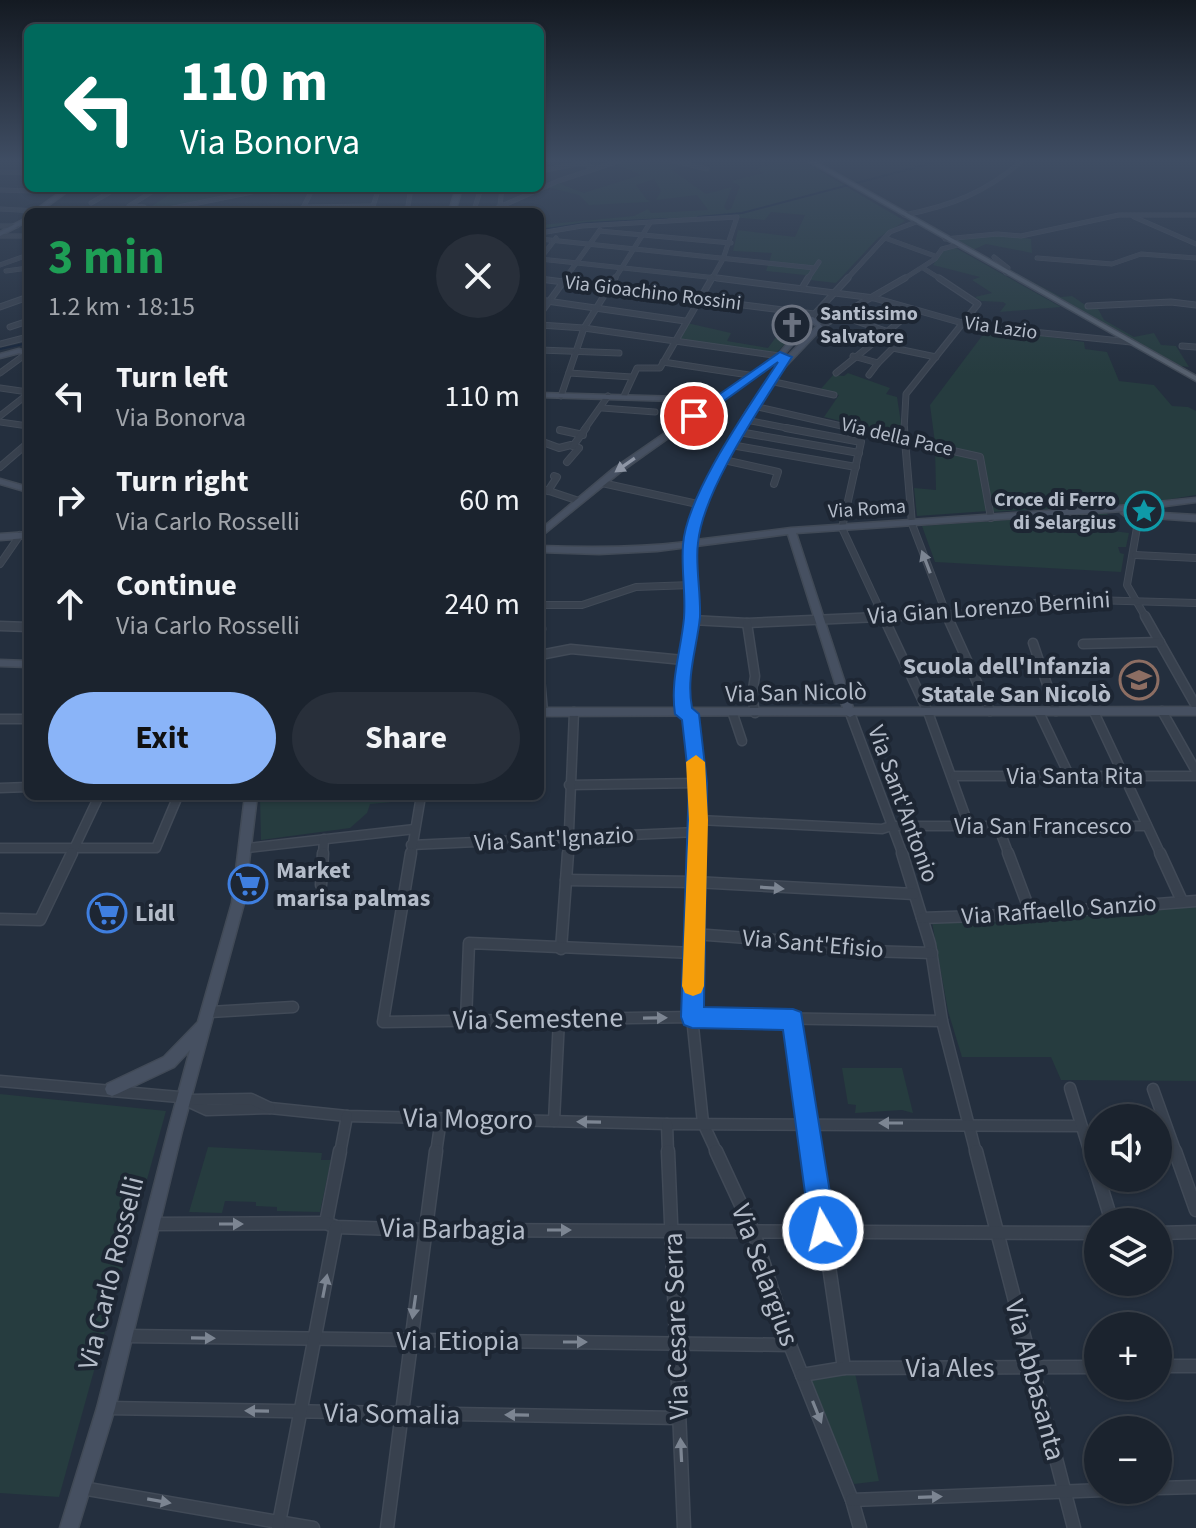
<!DOCTYPE html>
<meta charset="utf-8">
<style>
:root{--surface:#1b232e;--page:#282f3a;--text:#f1f3f6;--muted:#a0a4aa;--line:#39404a;--accent:#8ab4f8}
body{margin:0;font-family:"Source Sans 3",sans-serif;background:var(--page);color:var(--text);height:100vh;display:flex;flex-direction:column;font-size:30px;white-space:nowrap}
*{box-sizing:border-box;margin:0}
p{font-size:26px;color:var(--muted)}
.icon{flex:none;width:44px;height:44px;fill:none;stroke:currentColor;stroke-width:2;stroke-linecap:round;stroke-linejoin:round}
.map{position:relative;flex:1;overflow:hidden}
.side{position:absolute;left:24px;top:208px;width:520px;height:592px;display:flex;flex-direction:column;background:var(--surface);border-radius:12px;box-shadow:0 2px 6px #0004,0 0 0 2px var(--line)}
.side>*{flex:none}
.guide{position:absolute;left:24px;top:24px;width:520px;height:168px;border-radius:12px;box-shadow:0 2px 6px #0004,0 0 0 2px var(--line);background:#00695c;color:#fff;overflow:hidden}
.controls{position:absolute;left:1084px;top:1104px;display:grid;gap:16px}
.controls a{display:grid;place-items:center;width:88px;height:88px;border-radius:50%;background:var(--surface);box-shadow:0 2px 6px #0004,0 0 0 2px var(--line);font-size:40px}
.pin{position:absolute;display:grid;place-items:center;width:68px;height:68px;color:#fff;margin:-34px;border:4px solid #fff;border-radius:50%;box-shadow:0 2px 8px #0007}
.me{position:absolute;width:88px;margin:-44px;rotate:352deg;stroke-linejoin:round;filter:drop-shadow(0 0 6px #0008)}
.turn{display:flex;align-items:center;gap:28px;height:168px;padding:0 24px;font-size:36px}
.turn .icon{width:104px;height:104px;stroke-width:2.5}
.turn b{display:block;font-size:56px;line-height:68px}
.round{display:grid;place-items:center;flex:none;width:84px;height:84px;border-radius:42px;background:var(--page)}
.summary{display:flex;align-items:center;justify-content:space-between;height:136px;padding:0 24px}
h1{font-size:48px;font-weight:700;line-height:60px;color:#1e9e55}
.primary-button{display:flex;gap:16px;margin-top:auto;padding:16px 24px}
.primary-button a{flex:1;height:92px;border-radius:48px;background:var(--accent);color:#111;font-size:32px;font-weight:700;line-height:92px;text-align:center}
.primary-button a+a{background:var(--page);color:var(--text)}
ul{padding:0;list-style:none}
li{display:flex;align-items:center;gap:24px;height:104px;padding:0 24px}
li div{flex:1}
li b{display:block;font-size:30px}
li em{font-style:normal}
.map>svg:first-child{display:block}
.green{fill:#263c3f}
.lines{fill:none;stroke-linecap:round;stroke-linejoin:round}
.stream{stroke:#17263c;stroke-width:2}
.street-far5-casing{stroke:#414a57;stroke-width:5}
.street-far4-casing{stroke:#414a57;stroke-width:7}
.street-far3-casing{stroke:#414a57;stroke-width:8}
.street-far2-casing{stroke:#414a57;stroke-width:11}
.street-far1-casing{stroke:#414a57;stroke-width:13}
.street-casing{stroke:#414a57;stroke-width:15}
.secondary-casing{stroke:#414a57;stroke-width:3}
.primary-casing{stroke:#414a57;stroke-width:3}
.street-far5{stroke:#38414e;stroke-width:4}
.street-far4{stroke:#38414e;stroke-width:5}
.street-far3{stroke:#38414e;stroke-width:6}
.street-far2{stroke:#38414e;stroke-width:8}
.street-far1{stroke:#38414e;stroke-width:10}
.street{stroke:#38414e;stroke-width:12}
.secondary{fill:#465061;fill-rule:evenodd}
.primary{fill:#56606e;fill-rule:evenodd}
.oneway{fill:#8e96a5}
.oneway2{fill:#7c8592}
.route{fill:#1a73e8;stroke:#114b97;stroke-width:2}
.slow{fill:#f59e0b}
.labels{text-anchor:middle;dominant-baseline:central;stroke-width:8;stroke-linejoin:round;paint-order:stroke}
.far-street-label{font-size:20px;fill:#b4bcc9;stroke:#1d2633}
.far-poi-label{font-size:20px;font-weight:bold;fill:#b4bcc9;stroke:#1d2633;text-anchor:start}
.street-label{font-size:24px;fill:#b4bcc9;stroke:#1d2633}
.poi-label{font-size:24px;font-weight:bold;fill:#b4bcc9;stroke:#1d2633;text-anchor:start}
.near-street-label{font-size:28px;fill:#b4bcc9;stroke:#1d2633}
</style>
<div class="map">
<svg width="1196" height="1528" viewBox="0 0 1196 1528">
<rect width="100%" height="100%" fill="#242f3e"/>
<g class="green">
<path d="M624 160H669L682 166 672 170 706 194 732 187 724 207 727 210 731 209 740 186 731 181 764 173 756 169 785 160H801L905 221 878 238 836 283 810 280 805 275 766 271 772 253 733 251 738 230 795 237 805 215 771 212 765 220C693 212 613 224 540 233V225L634 216 648 209 651 213 708 210 697 195 656 200 661 191 654 179 636 185 647 200 651 201 648 202 589 205 579 195 547 187 558 183 584 193 641 175 615 164Z"/>
<path d="M179 188 245 191 149 212H95L99 209 146 210Z"/>
<path d="M1002 235 1031 239 1032 253 986 244 973 250 952 238Z"/>
<path d="M952 248H956L1061 307 1000 312 1006 304 1003 302 981 301 975 297 992 293 972 280 980 277 933 265 942 251Z"/>
<path d="M1018 274 1061 297 1072 296 1088 307H1097L1104 320 1134 337 1154 333 1161 345 1176 346 1189 367 1180 366Z"/>
<path d="M687 323 731 333 727 341 768 348 776 337 789 340 776 353 677 339Z"/>
<path d="M988 328 1084 342 1085 349 1107 352 1119 381 1154 385 1172 406 1188 407 1196 411V495L1140 504 992 512 983 454 935 443 930 405Z"/>
<path d="M848 373 890 388 886 394 897 397 903 436 824 417 839 395 820 390 833 375 844 376Z"/>
<path d="M935 448 979 458 988 511 917 516 914 488 936 490Z"/>
<path d="M1107 513 1113 531 1129 533 1126 547H1118L1120 553 1124 554 1121 572 935 562 922 526Z"/>
<path d="M260 796H392V802L370 804 367 813 350 828 261 840Z"/>
<path d="M1196 906V1081L1061 1080 1051 1057H962L948 1011 932 922Z"/>
<path d="M842 1068H902L913 1113 902 1110 855 1113 856 1105 848 1104Z"/>
<path d="M0 1094 166 1111 59 1497 0 1493Z"/>
<path d="M208 1147 322 1153 321 1160H331L320 1212 277 1211V1207L256 1206V1202L225 1201 222 1213 189 1212Z"/>
<path d="M855 1373 879 1481 854 1484 809 1381 813 1377Z"/>
</g>
<g class="lines">
<g class="stream">
<path d="M698 217 742 213 944 160"/>
<path d="M540 230 586 223 667 219"/>
<path d="M0 349 28 343"/>
</g>
<defs>
<g id="street-far5">
<path d="M670 160 707 169"/>
<path d="M814 164 823 160"/>
<path d="M540 171 582 163 594 168"/>
<path d="M0 172 28 173"/>
<path d="M224 188 244 190"/>
<path d="M239 188 273 192 371 188"/>
<path d="M0 190 63 192"/>
<path d="M91 203 117 188"/>
<path d="M500 205 502 188"/>
<path d="M144 207 129 206 158 188"/>
<path d="M304 207 373 206"/>
<path d="M475 207 481 188"/>
<path d="M0 209 38 211"/>
<path d="M154 212 252 192"/>
<path d="M301 212 312 190"/>
<path d="M371 212 379 188"/>
<path d="M407 212 411 188"/>
<path d="M488 212 558 181 622 160"/>
<path d="M904 215C951 206 987 192 1023 160"/>
<path d="M1134 217 1196 244"/>
<path d="M0 226H17"/>
<path d="M599 231 731 243"/>
<path d="M540 233 582 226 737 217 723 259 711 280"/>
<path d="M0 236H28"/>
<path d="M885 238 935 256"/>
<path d="M540 239 815 268"/>
<path d="M945 239 997 234 1021 236 1119 215H1196"/>
<path d="M994 257 1008 268 1006 273"/>
<path d="M1037 258 1112 264 1141 254 1196 258"/>
<path d="M540 259 735 280"/>
<path d="M540 259 556 238"/>
<path d="M0 265 28 255"/>
<path d="M923 268 942 280"/>
<path d="M6 271 28 268"/>
<path d="M540 279 549 280"/>
<path d="M564 280 600 230"/>
<path d="M614 280 650 223"/>
<path d="M807 280 819 262"/>
<path d="M846 280 890 232 916 222"/>
<path d="M902 280 935 259 942 249 957 245"/>
</g>
<g id="street-far4">
<path d="M717 278 874 298 973 326 1131 342"/>
<path d="M540 279 814 314"/>
<path d="M802 288 808 278"/>
<path d="M540 300 685 321"/>
<path d="M1088 306 1171 302 1196 305"/>
<path d="M0 307 28 297"/>
<path d="M540 314 566 278"/>
<path d="M841 316 904 337 878 363"/>
<path d="M811 318 848 278"/>
<path d="M540 325 584 328 787 357"/>
<path d="M10 327 28 321"/>
<path d="M820 327 905 278"/>
<path d="M0 344 28 337"/>
<path d="M1182 346 1196 347"/>
<path d="M893 348 936 357"/>
<path d="M540 350 619 353"/>
<path d="M853 356 878 363 869 375"/>
<path d="M663 362 749 375"/>
<path d="M0 373 26 354"/>
<path d="M569 373 632 377"/>
<path d="M836 373 914 310"/>
<path d="M770 381 834 395"/>
<path d="M0 388 28 392"/>
<path d="M561 396 584 328 615 278"/>
<path d="M624 396 637 368H660L712 278"/>
<path d="M754 406 859 430"/>
<path d="M602 408 655 412"/>
<path d="M0 416 28 394"/>
<path d="M746 420 797 430"/>
<path d="M0 422 28 426"/>
<path d="M584 430 608 396"/>
<path d="M904 430 906 394 978 304 939 278"/>
</g>
<g id="street-far3">
<path d="M786 428 861 442 842 528 884 618"/>
<path d="M850 428 980 457 991 518"/>
<path d="M904 428 912 524 948 618"/>
<path d="M560 430 583 435"/>
<path d="M739 432 859 453"/>
<path d="M540 441 559 448 571 445 579 448 567 462"/>
<path d="M731 445 856 467"/>
<path d="M573 446 586 428"/>
<path d="M724 460 778 472 774 484"/>
<path d="M0 467 28 443"/>
<path d="M602 483 702 505"/>
<path d="M540 488 579 501"/>
<path d="M548 491 557 477 554 476"/>
<path d="M1139 516 1127 585 1146 618"/>
<path d="M690 544 692 618"/>
<path d="M1135 555 1196 558"/>
<path d="M0 564 20 535"/>
<path d="M540 605H582L636 587 692 585"/>
<path d="M858 618 987 612 1056 599 1196 603"/>
</g>
<g id="street-far2">
<path d="M883 616 928 712 969 826"/>
<path d="M947 616 990 711"/>
<path d="M1145 616 1196 706"/>
<path d="M692 620 747 623 901 616"/>
<path d="M747 623 755 676 752 696 755 713"/>
<path d="M540 624 541 629"/>
<path d="M0 626 28 627"/>
<path d="M1033 643 1056 711"/>
<path d="M1083 644 1160 642"/>
<path d="M540 655 571 649 683 660"/>
<path d="M540 678 543 712"/>
<path d="M1162 711 1196 771"/>
<path d="M1039 712 1069 775"/>
<path d="M1094 712 1161 855"/>
<path d="M850 713 903 855"/>
<path d="M684 714C678 679 689 650 692 616"/>
<path d="M690 714 699 820 698 855"/>
<path d="M733 714 742 741"/>
<path d="M0 719H28"/>
<path d="M954 776H1196"/>
<path d="M569 785 698 783"/>
<path d="M0 788 28 787"/>
<path d="M699 820 882 829 891 826H1147"/>
<path d="M998 826 1009 855"/>
<path d="M411 845 697 832"/>
<path d="M0 848H156L178 796"/>
<path d="M247 848 415 829"/>
<path d="M71 855 99 796"/>
<path d="M323 855 324 839"/>
<path d="M411 855 421 796"/>
<path d="M568 855 574 712"/>
</g>
<g id="street-far1">
<path d="M411 853 383 1022 692 1017 942 1021"/>
<path d="M698 853 692 1017 703 1123 717 1153"/>
<path d="M902 853 930 944 942 1021 976 1153"/>
<path d="M1008 853 1031 914"/>
<path d="M1160 853 1182 901"/>
<path d="M566 880 695 882 914 894"/>
<path d="M321 885 323 853"/>
<path d="M922 918 1031 914 1196 901"/>
<path d="M0 919 40 920 72 853"/>
<path d="M694 934 816 943 836 950 932 953"/>
<path d="M561 949 568 853"/>
<path d="M210 1012 293 1007"/>
<path d="M793 1019 813 1153"/>
<path d="M466 1021 469 943 693 953"/>
<path d="M0 1081 179 1097 207 1110 270 1108 347 1116 667 1124 1081 1126"/>
<path d="M1070 1088 1090 1153"/>
<path d="M1153 1089 1176 1153"/>
<path d="M190 1100 251 1099 270 1108"/>
<path d="M554 1121 559 1019"/>
<path d="M667 1124 668 1153"/>
<path d="M340 1153 347 1116"/>
<path d="M436 1153 441 1119"/>
</g>
<g id="street">
<path d="M668 1151 684 1528"/>
<path d="M716 1151 754 1233 790 1345 852 1500 860 1528"/>
<path d="M812 1151 844 1368"/>
<path d="M976 1151 1074 1528"/>
<path d="M1090 1151 1112 1222"/>
<path d="M1175 1151 1196 1210"/>
<path d="M326 1223 340 1151"/>
<path d="M153 1224 326 1223 336 1227 425 1230 1098 1233"/>
<path d="M1158 1233 1196 1232"/>
<path d="M125 1336 790 1345"/>
<path d="M1158 1366H1196"/>
<path d="M802 1375 844 1368 1098 1367"/>
<path d="M106 1408 679 1418"/>
<path d="M82 1488 313 1528"/>
<path d="M1158 1488 1196 1487"/>
<path d="M852 1500 1104 1490"/>
<path d="M278 1528 336 1227"/>
<path d="M387 1528 436 1151"/>
</g>
<g id="secondary">
<path d="M66 188H72L39 212H33Z"/>
<path d="M456 188H462L455 212H449Z"/>
<path d="M28 217V221L0 236V232Z"/>
<path d="M809 317H813L823 327 785 367 754 410 727 458 704 508 696 540 791 528 1119 506 1196 498V502L1127 511 1196 515V521L1125 516 1121 513 1123 511 796 533 853 708 1196 707V715H854L850 717 846 715 540 716V708H843L788 534 657 551 599 554 540 552V546C589 548 638 548 687 542L696 508 719 458 747 410 780 364 817 326 811 322 782 357 619 473 540 537V530L613 469 710 402 540 397V393L716 398 778 355Z"/>
<path d="M19 349 28 352V356L19 353 0 358V354Z"/>
<path d="M0 479 28 487V492L0 484Z"/>
<path d="M28 532V538L0 540V534Z"/>
<path d="M0 660 28 661V667L0 666Z"/>
<path d="M245 796H257L244 903 182 1131 115 1408 78 1528H60L97 1408 168 1131 190 1050 174 1067 117 1094 112 1096 107 1094 105 1089 107 1084 164 1057 198 1022 232 903Z"/>
</g>
<path id="primary" d="M806 160H813L1196 376V381Z"/>
</defs>
<use href="#street-far5" class="street-far5-casing"/>
<use href="#street-far4" class="street-far4-casing"/>
<use href="#street-far3" class="street-far3-casing"/>
<use href="#street-far2" class="street-far2-casing"/>
<use href="#street-far1" class="street-far1-casing"/>
<use href="#street" class="street-casing"/>
<use href="#secondary" class="secondary-casing"/>
<use href="#primary" class="primary-casing"/>
<use href="#street-far5" class="street-far5"/>
<use href="#street-far4" class="street-far4"/>
<use href="#street-far3" class="street-far3"/>
<use href="#street-far2" class="street-far2"/>
<use href="#street-far1" class="street-far1"/>
<use href="#street" class="street"/>
<use href="#secondary" class="secondary"/>
<use href="#primary" class="primary"/>
</g>
<defs><path id="oneway-solid" d="M-6-.8H1V-3.2L6.5 0L1 3.2V.8H-6Z" transform="scale(2)"/></defs>
<use class="oneway" href="#oneway-solid" transform="translate(625 465) rotate(145)"/>
<g class="oneway2">
<use href="#oneway-solid" transform="translate(926 562) rotate(-111)"/>
<use href="#oneway-solid" transform="translate(772 888) rotate(4)"/>
<use href="#oneway-solid" transform="translate(655 1018) rotate(-1)"/>
<use href="#oneway-solid" transform="translate(589 1122) rotate(-179)"/>
<use href="#oneway-solid" transform="translate(891 1123) rotate(180)"/>
<use href="#oneway-solid" transform="translate(231 1224)"/>
<use href="#oneway-solid" transform="translate(559 1230)"/>
<use href="#oneway-solid" transform="translate(325 1286) rotate(-79)"/>
<use href="#oneway-solid" transform="translate(414 1307) rotate(98)"/>
<use href="#oneway-solid" transform="translate(203 1338) rotate(1)"/>
<use href="#oneway-solid" transform="translate(575 1342)"/>
<use href="#oneway-solid" transform="translate(257 1411) rotate(-179)"/>
<use href="#oneway-solid" transform="translate(817 1412) rotate(68)"/>
<use href="#oneway-solid" transform="translate(517 1415) rotate(-179)"/>
<use href="#oneway-solid" transform="translate(681 1450) rotate(-93)"/>
<use href="#oneway-solid" transform="translate(930 1497) rotate(-2)"/>
<use href="#oneway-solid" transform="translate(159 1501) rotate(10)"/>
</g>
<linearGradient id="sky" x2="0" y2="1"><stop stop-color="#141a22"/><stop offset="0.43" stop-color="#3f4d63"/><stop offset="1" stop-color="#3f4d63" stop-opacity="0"/></linearGradient>
<rect width="1196" height="374" fill="url(#sky)"/>
<path class="route" d="M780 352 792 357C763 404 703 489 698 543 695 564 701 593 700 617 697 648 686 676 692 708L699 714 707 783 704 1007 793 1009 801 1012 836 1230 832 1239 823 1243 814 1239 810 1230 783 1030 692 1028 684 1025 681 1017 689 783 682 720 675 714C670 680 681 651 684 618 686 593 681 569 683 545 686 495 750 405 778 362L699 419 688 416Z"/>
<path class="slow" d="M696 755 705 762 708 820 704 986 701 993 693 996 685 993 682 986 689 820 686 762Z"/>
<defs>
<symbol id="church-ring" viewBox="-11 -11 22 22"><circle r="9.5" fill="#1d2633" stroke="#6b7280" stroke-width="1.5"/><path d="M-1.2-6h2.4v3.5h3.3v2.4h-3.3V6h-2.4V-.1h-3.3v-2.4h3.3Z" fill="#6b7280"/></symbol>
<symbol id="sight-ring" viewBox="-11 -11 22 22"><circle r="9.5" fill="#1d2633" stroke="#0f9aa8" stroke-width="1.5"/><path d="M0-6L1.8-2.2L6-1.7L2.9 1.2L3.7 5.4L0 3.3L-3.7 5.4L-2.9 1.2L-6-1.7L-1.8-2.2Z" fill="#0f9aa8"/></symbol>
<symbol id="school-ring" viewBox="-11 -11 22 22"><circle r="9.5" fill="#1d2633" stroke="#8d6e63" stroke-width="1.5"/><path d="M0-5L7-2L0 1L-7-2ZM-4 1L0 2.5L4 1V4Q0 6-4 4Z" fill="#8d6e63"/></symbol>
<symbol id="supermarket-ring" viewBox="-11 -11 22 22"><circle r="9.5" fill="#1d2633" stroke="#3f7fe0" stroke-width="1.5"/><path d="M-6-5.5h2.5l.6 2H6L4.5 2H-2.5L-4.4-4H-6ZM-1.5 3.2a1.3 1.3 0 1 0 .1 0ZM3 3.2a1.3 1.3 0 1 0 .1 0Z" fill="#3f7fe0"/></symbol>
</defs>
<g fill-rule="evenodd">
<use href="#church-ring" x="770" y="303" width="44" height="44"/>
<use href="#sight-ring" x="1122" y="489" width="44" height="44"/>
<use href="#school-ring" x="1117" y="658" width="44" height="44"/>
<use href="#supermarket-ring" x="226" y="862" width="44" height="44"/>
<use href="#supermarket-ring" x="85" y="891" width="44" height="44"/>
</g>
<g class="labels">
<g class="far-street-label">
<text transform="translate(653 293) rotate(7)">Via Gioachino Rossini</text>
<text transform="translate(1001 328) rotate(8)">Via Lazio</text>
<text transform="translate(897 437) rotate(13)">Via della Pace</text>
<text transform="translate(867 509) rotate(-4)">Via Roma</text>
</g>
<g class="far-poi-label">
<text x="820" y="314">Santissimo<tspan x="820" dy="23">Salvatore</tspan></text>
<text x="1116" y="500" text-anchor="end">Croce di Ferro<tspan x="1116" dy="23">di Selargius</tspan></text>
</g>
<g class="street-label">
<text transform="translate(989 608) rotate(-4)">Via Gian Lorenzo Bernini</text>
<text transform="translate(796 693) rotate(-1)">Via San Nicolò</text>
<text x="1075" y="776">Via Santa Rita</text>
<text transform="translate(903 804) rotate(70)">Via Sant'Antonio</text>
<text x="1043" y="826">Via San Francesco</text>
<text transform="translate(554 839) rotate(-3)">Via Sant'Ignazio</text>
<text transform="translate(1059 910) rotate(-4)">Via Raffaello Sanzio</text>
<text transform="translate(813 944) rotate(5)">Via Sant'Efisio</text>
</g>
<g class="poi-label">
<text x="1111" y="666" text-anchor="end">Scuola dell'Infanzia<tspan x="1111" dy="28">Statale San Nicolò</tspan></text>
<text x="276" y="870">Market<tspan x="276" dy="28">marisa palmas</tspan></text>
<text x="135" y="913">Lidl</text>
</g>
<g class="near-street-label">
<text transform="translate(538 1019) rotate(-1)">Via Semestene</text>
<text transform="translate(468 1119) rotate(1)">Via Mogoro</text>
<text transform="translate(453 1229) rotate(1)">Via Barbagia</text>
<text transform="translate(111 1273) rotate(-76)">Via Carlo Rosselli</text>
<text transform="translate(765 1275) rotate(70)">Via Selargius</text>
<text transform="translate(676 1326) rotate(-92)">Via Cesare Serra</text>
<text x="458" y="1341">Via Etiopia</text>
<text x="950" y="1368">Via Ales</text>
<text transform="translate(1035 1380) rotate(75)">Via Abbasanta</text>
<text transform="translate(392 1414) rotate(1)">Via Somalia</text>
</g>
</g>
</svg>
<div class="controls">
<a><svg class="icon" aria-label="sound" viewBox="0 0 24 24"><path d="M4 9h4l5-4v14l-5-4H4zM17 9q2 3 0 6"/></svg></a>
<a><svg class="icon" aria-label="layers" viewBox="0 0 24 24"><path d="M12 4l9 5-9 5-9-5zM3 14l9 5 9-5"/></svg></a>
<a>+</a>
<a>−</a>
</div>
<div class="pin" style="left:694px;top:416px;background:#d93025"><svg class="icon" aria-label="arrive" viewBox="0 0 24 24"><path d="M6 21V4h12l-3 4 3 4H6"/></svg></div>
<svg class="me" style="left:823px;top:1230px" viewBox="-20 -20 40 40"><circle r="17" fill="#1a73e8" stroke="#fff" stroke-width="3"/><path d="M0-11L8 9 0 5-8 9z" fill="#fff"/></svg>
<div class="guide">
<div class="turn"><svg class="icon" aria-label="left" viewBox="0 0 24 24"><path d="M17 20v-9H6M10 6l-5 5 5 5"/></svg><div><b>110 m</b>Via Bonorva</div></div>
</div>
<section class="side">
<div class="summary"><div><h1>3 min</h1><p>1.2 km · 18:15</p></div><a class="round"><svg class="icon" aria-label="close" viewBox="0 0 24 24"><path d="M6 6l12 12M18 6L6 18"/></svg></a></div>
<ul>
<li><svg class="icon" aria-label="left" viewBox="0 0 24 24"><path d="M17 20v-9H6M10 6l-5 5 5 5"/></svg><div><b>Turn left</b><p>Via Bonorva</p></div><em>110 m</em></li>
<li><svg class="icon" aria-label="right" viewBox="0 0 24 24"><path d="M7 20v-9h11M14 6l5 5-5 5"/></svg><div><b>Turn right</b><p>Via Carlo Rosselli</p></div><em>60 m</em></li>
<li><svg class="icon" aria-label="ahead" viewBox="0 0 24 24"><path d="M12 20V5M6 11l6-6 6 6"/></svg><div><b>Continue</b><p>Via Carlo Rosselli</p></div><em>240 m</em></li>
</ul>
<div class="primary-button"><a>Exit</a><a>Share</a></div>
</section>
</div>
